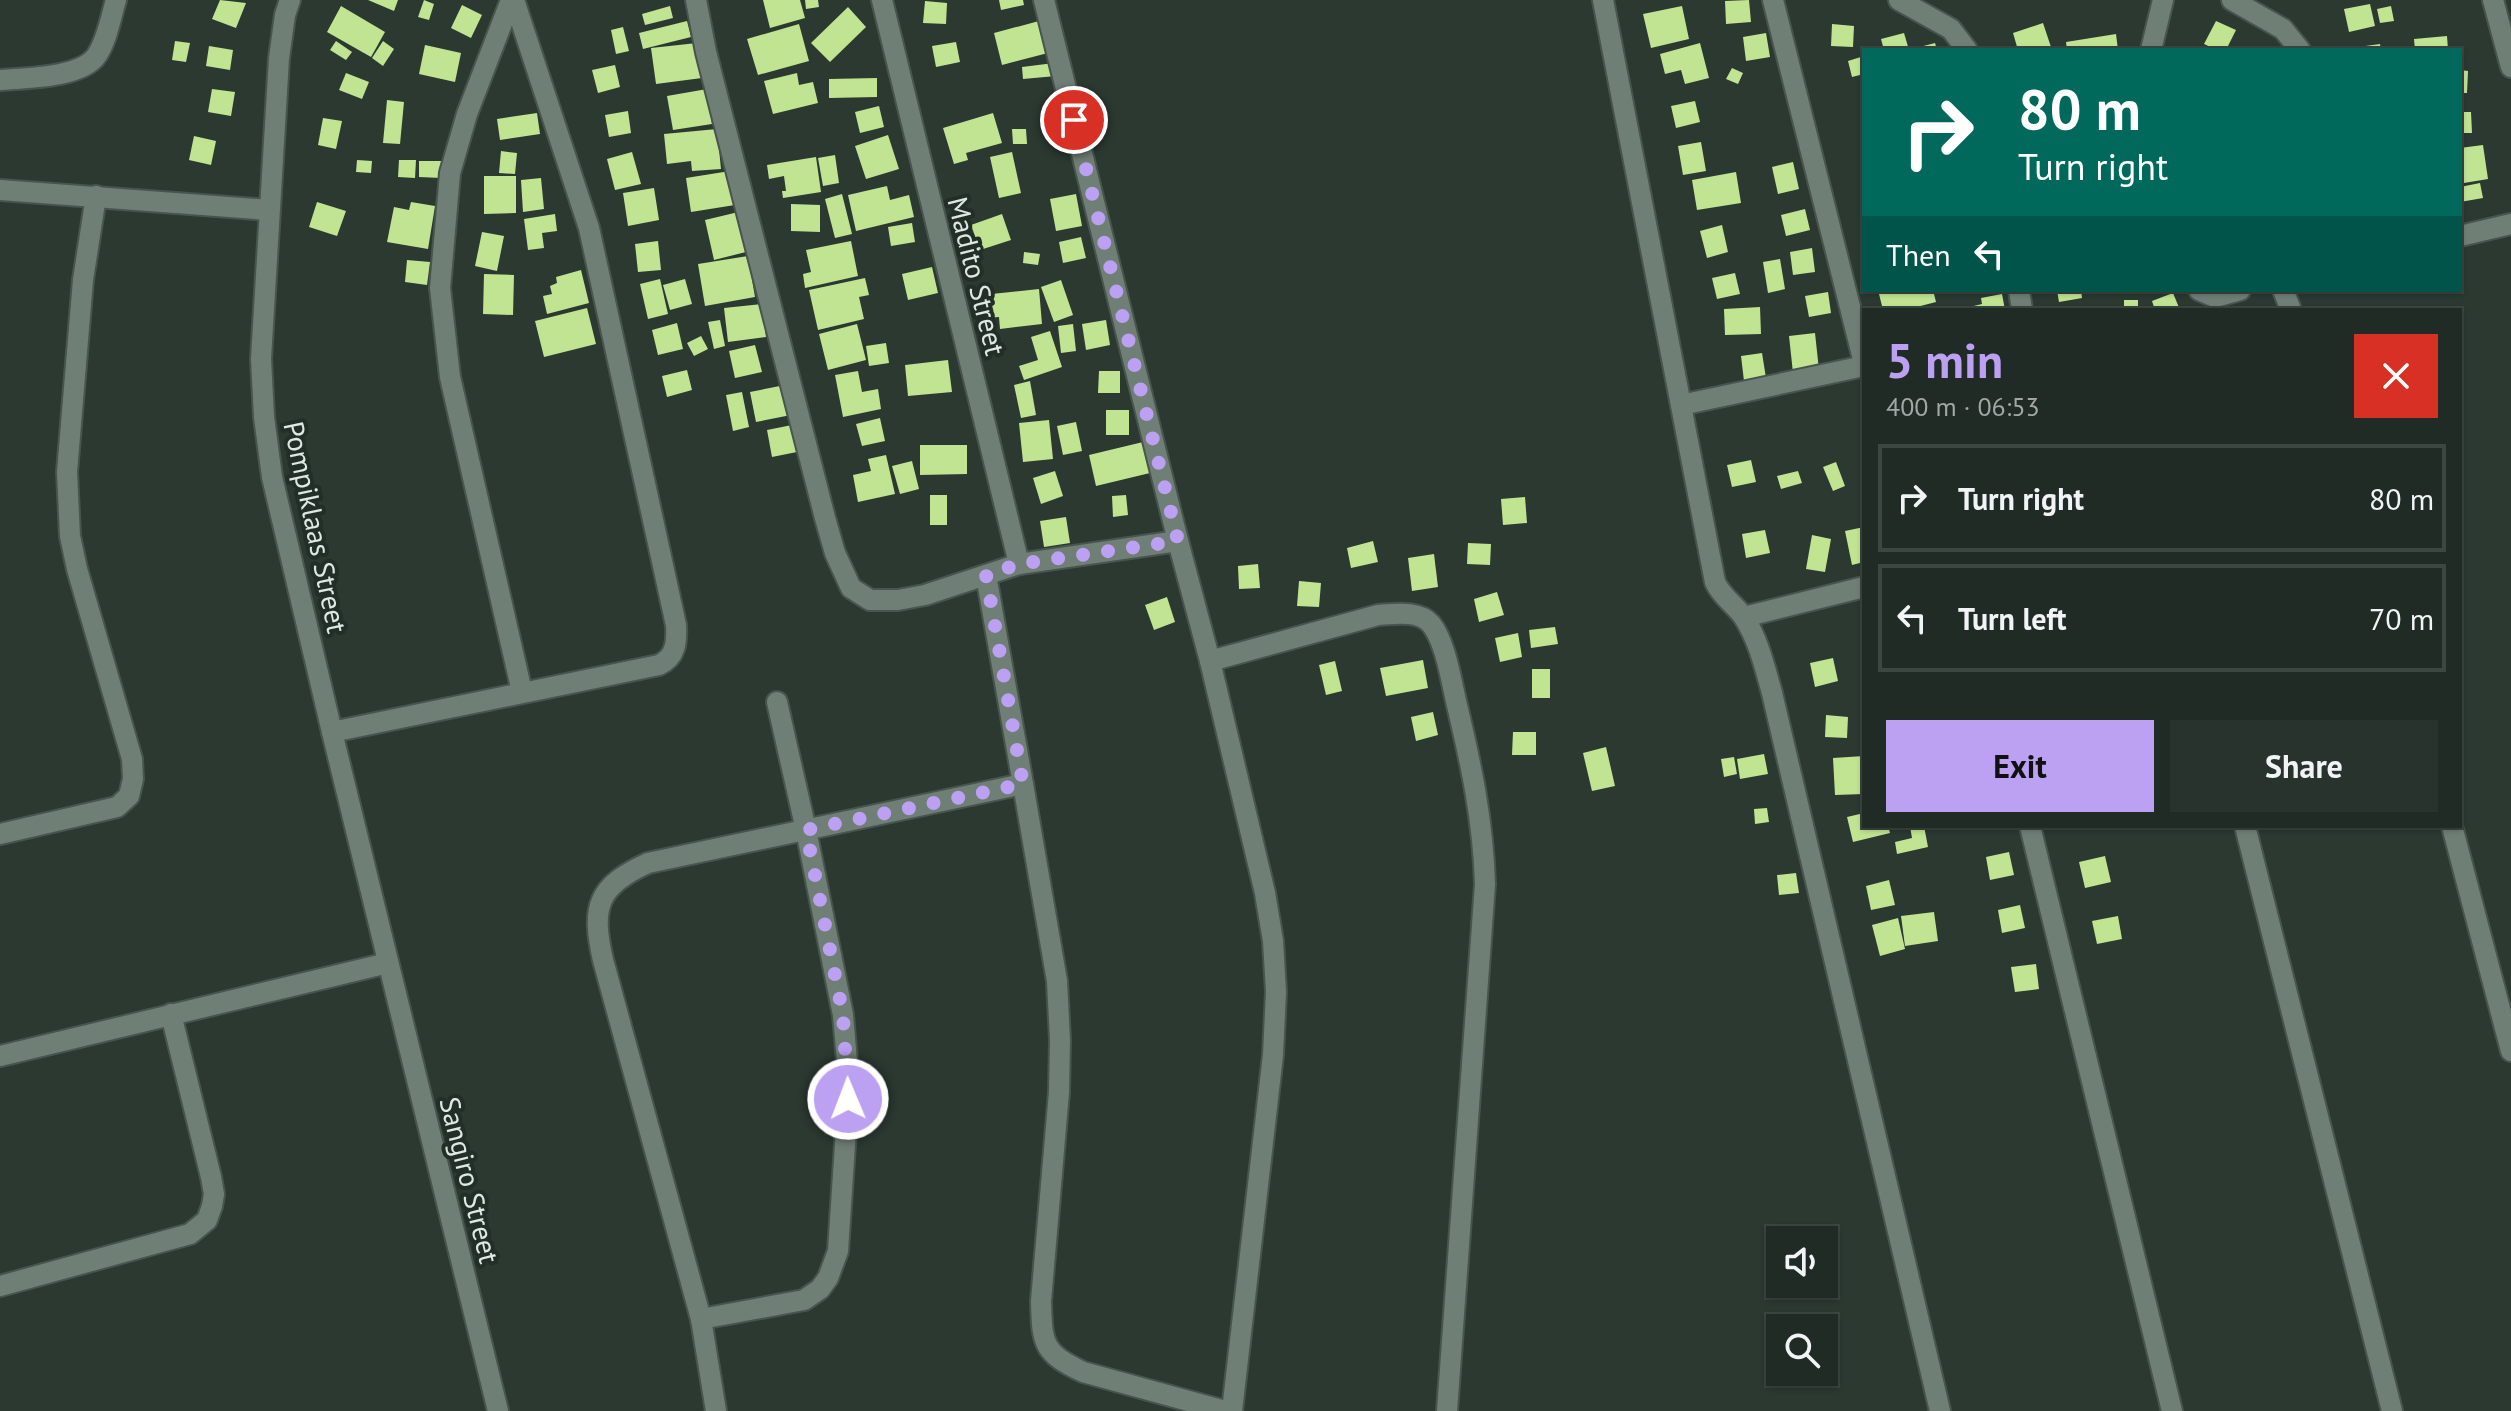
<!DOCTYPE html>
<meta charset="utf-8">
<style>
:root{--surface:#202b25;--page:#28332d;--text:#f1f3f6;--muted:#a2a7a7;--line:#3d4742;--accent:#bca0f2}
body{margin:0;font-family:"PT Sans",sans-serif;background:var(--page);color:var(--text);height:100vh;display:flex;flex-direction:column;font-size:30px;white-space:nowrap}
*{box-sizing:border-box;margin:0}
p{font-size:26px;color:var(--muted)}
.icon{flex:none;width:44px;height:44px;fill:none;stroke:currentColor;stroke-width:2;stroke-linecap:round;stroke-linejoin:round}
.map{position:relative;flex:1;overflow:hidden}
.side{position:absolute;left:1862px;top:308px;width:600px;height:520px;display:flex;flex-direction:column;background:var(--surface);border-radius:0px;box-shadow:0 2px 6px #0004,0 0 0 2px var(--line)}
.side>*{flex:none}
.hud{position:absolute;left:1862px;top:48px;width:600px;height:244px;border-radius:0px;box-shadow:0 2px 6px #0004,0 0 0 2px var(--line);background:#00695c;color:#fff;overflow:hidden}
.buttons{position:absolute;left:1766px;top:1226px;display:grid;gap:16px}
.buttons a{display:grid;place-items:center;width:72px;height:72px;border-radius:0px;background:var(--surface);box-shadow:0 2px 6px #0004,0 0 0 2px var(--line);font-size:40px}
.pin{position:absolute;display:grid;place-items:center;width:68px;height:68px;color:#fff;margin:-34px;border:4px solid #fff;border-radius:50%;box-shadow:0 2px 8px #0007}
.me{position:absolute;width:88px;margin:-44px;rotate:359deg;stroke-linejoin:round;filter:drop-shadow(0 0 6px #0008)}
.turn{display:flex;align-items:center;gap:28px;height:168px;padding:0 24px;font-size:36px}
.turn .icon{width:104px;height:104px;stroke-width:2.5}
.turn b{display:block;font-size:56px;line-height:68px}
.then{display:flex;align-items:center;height:76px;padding:0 24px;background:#0003;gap:16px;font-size:30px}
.round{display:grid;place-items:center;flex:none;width:84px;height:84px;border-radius:0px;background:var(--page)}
.overview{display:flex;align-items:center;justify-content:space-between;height:136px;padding:0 24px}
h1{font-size:48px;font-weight:700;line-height:60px;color:var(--accent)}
.cta{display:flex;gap:16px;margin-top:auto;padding:16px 24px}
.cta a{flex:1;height:92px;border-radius:0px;background:var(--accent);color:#111;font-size:32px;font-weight:700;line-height:92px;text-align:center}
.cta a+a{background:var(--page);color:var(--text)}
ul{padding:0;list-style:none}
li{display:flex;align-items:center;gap:24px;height:108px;margin:0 16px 12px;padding:0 8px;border:4px solid var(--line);border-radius:0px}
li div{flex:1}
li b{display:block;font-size:30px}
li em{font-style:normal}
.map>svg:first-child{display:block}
.building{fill:#c1e493}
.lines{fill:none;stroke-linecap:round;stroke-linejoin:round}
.minor-casing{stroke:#48544d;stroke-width:24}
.minor{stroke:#707f76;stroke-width:20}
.route{stroke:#bca0f2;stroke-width:14;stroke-dasharray:0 25.2}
.labels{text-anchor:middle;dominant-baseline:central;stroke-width:8;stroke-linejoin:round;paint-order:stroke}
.street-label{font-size:28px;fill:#dfe8e3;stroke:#212f27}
</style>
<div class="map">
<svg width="2511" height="1411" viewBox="0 0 2511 1411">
<rect width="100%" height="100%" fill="#2b3931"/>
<g class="building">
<path d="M220 0 246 3 236 28 212 19Z"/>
<path d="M368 0H398L394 11Z"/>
<path d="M424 0 434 4 429 20 418 17Z"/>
<path d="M763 0H800L805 18 770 28Z"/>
<path d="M805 0H818L819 7 806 9Z"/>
<path d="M999 0H1023L1024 5 1001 10Z"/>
<path d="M1749 0 1751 22 1726 24 1725 1Z"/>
<path d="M925 1 947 3 946 24 923 23Z"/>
<path d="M2370 4 2375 26 2349 32 2344 9Z"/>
<path d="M462 5 482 15 471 38 451 28Z"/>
<path d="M341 6 385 32 371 57 327 32Z"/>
<path d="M670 6 673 18 645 25 642 14Z"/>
<path d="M1682 6 1689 39 1651 48 1643 14Z"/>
<path d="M2391 6 2394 21 2380 23 2377 9Z"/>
<path d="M848 7 866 27 830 62 811 43Z"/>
<path d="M687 21 691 37 643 49 639 33Z"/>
<path d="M1039 21 1048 53 1002 65 994 33Z"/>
<path d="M2216 21 2236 30 2226 50H2217L2204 44Z"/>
<path d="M2043 23 2052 50H2018L2013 33Z"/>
<path d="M799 24 809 61 758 75 747 39Z"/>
<path d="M1832 24 1854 26 1853 47 1831 46Z"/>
<path d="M623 27 629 51 616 54 611 30Z"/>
<path d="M1766 33 1770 57 1746 61 1743 37Z"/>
<path d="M1904 33 1909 50H1884L1881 39Z"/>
<path d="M2116 34 2118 50H2067L2066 42Z"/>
<path d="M2447 36 2448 50H2415L2414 39Z"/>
<path d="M175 41 190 43 186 62 172 60Z"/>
<path d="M336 41 352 52 346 60 330 50Z"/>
<path d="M383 41 394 49 383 66 372 58Z"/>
<path d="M956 42 960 62 936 67 932 46Z"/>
<path d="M697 43 702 78 656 84 651 48Z"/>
<path d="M1700 43 1709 78 1685 84 1681 70 1665 74 1660 54Z"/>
<path d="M1935 43 1937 50H1912V49Z"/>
<path d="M2380 44 2381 50H2358V47Z"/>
<path d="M425 45 461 53 455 82 419 74Z"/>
<path d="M209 46 233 50 230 70 206 66Z"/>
<path d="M1864 56V74L1852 77 1848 61Z"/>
<path d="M1054 63 1056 76 1023 79 1022 67Z"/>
<path d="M615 65 620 87 598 93 592 70Z"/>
<path d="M1732 68 1743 73 1738 84 1726 79Z"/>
<path d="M2460 70 2468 71 2467 93H2460Z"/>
<path d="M346 73 369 82 362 99 339 90Z"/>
<path d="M797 73 799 85 813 82 818 103 773 114 764 81Z"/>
<path d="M877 78V97L829 98V79Z"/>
<path d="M212 89 235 92 231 116 208 112Z"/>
<path d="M707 89 712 124 673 130 667 96Z"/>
<path d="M387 100 404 102 400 144 383 143Z"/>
<path d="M1695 101 1700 122 1676 128 1671 106Z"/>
<path d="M879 106 884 127 860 133 855 112Z"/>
<path d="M1063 106 1069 133 1046 138 1041 111Z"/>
<path d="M628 111 631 133 609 137 605 115Z"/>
<path d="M2460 112H2471L2472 133H2460Z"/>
<path d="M537 113 540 134 500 140 497 119Z"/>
<path d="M993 113 1002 143 966 153 968 160 954 164 943 128Z"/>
<path d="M323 118 342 121 336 149 318 145Z"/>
<path d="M717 129 721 169 692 171 691 161 667 164 664 134Z"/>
<path d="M1012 129H1026L1027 144H1013Z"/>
<path d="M888 135 899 169 866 179 855 146Z"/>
<path d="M194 136 216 141 211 165 189 160Z"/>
<path d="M1701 142 1706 171 1683 175 1678 146Z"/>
<path d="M2483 145 2488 179 2464 183 2460 148Z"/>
<path d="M501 151 517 153 515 174 499 173Z"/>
<path d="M632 152 641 184 615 190 607 159Z"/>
<path d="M1012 152 1021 193 999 198 990 157Z"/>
<path d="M835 155 839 183 823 186 818 158Z"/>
<path d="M816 157 821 192 783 198 782 191H786L784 176 769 179 767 165Z"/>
<path d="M357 160 372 161 371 173 356 172Z"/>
<path d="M399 160H416L415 178 398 177Z"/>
<path d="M419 161H442L441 178 419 177Z"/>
<path d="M1793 162 1799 189 1778 194 1772 167Z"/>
<path d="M730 171 735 205 691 212 686 178Z"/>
<path d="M1736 172 1741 203 1697 210 1692 180Z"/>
<path d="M484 176H516V213L484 214Z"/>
<path d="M541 178 544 209 523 212 521 180Z"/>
<path d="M2480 183 2483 198 2460 202V187Z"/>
<path d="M887 186 890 200 909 195 914 217 856 231 848 195Z"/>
<path d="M654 188 659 220 628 226 623 193Z"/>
<path d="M842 194 852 234 835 238 825 199Z"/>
<path d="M1076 194 1082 226 1056 231 1050 199Z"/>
<path d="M317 202 346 211 337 236 309 227Z"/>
<path d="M411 202 435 206 428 249 387 242 394 207 409 210Z"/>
<path d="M791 204 820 205V232L791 231Z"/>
<path d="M751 209 750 251 714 260 705 220Z"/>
<path d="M1805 209 1810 230 1786 236 1781 215Z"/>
<path d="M555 214 557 231 542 233 544 248 528 250 524 219Z"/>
<path d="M1002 214 1011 240 980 250 971 225Z"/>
<path d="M912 223 915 242 891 246 888 227Z"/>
<path d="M1722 225 1728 252 1707 258 1700 231Z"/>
<path d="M482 232 504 236 497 271 475 266Z"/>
<path d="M1081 237 1086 258 1063 263 1059 242Z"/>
<path d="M658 241 661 270 638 272 635 244Z"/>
<path d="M851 241 858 276 805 288 803 274 811 272 806 250Z"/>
<path d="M1812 248 1815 272 1793 275 1790 252Z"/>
<path d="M1024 252 1040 254 1038 265 1023 263Z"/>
<path d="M748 256 755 297 705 306 698 264Z"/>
<path d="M1780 259 1785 289 1768 293 1763 262Z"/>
<path d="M407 260 430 262 427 285 405 282Z"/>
<path d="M932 267 938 293 908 300 902 274Z"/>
<path d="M581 270 589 303 547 314 543 296 552 294 550 286 557 283 556 277Z"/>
<path d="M1735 273 1740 294 1717 299 1712 278Z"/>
<path d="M484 274 514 275 513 315 483 314Z"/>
<path d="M865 278 869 295 859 297 864 319 818 330 809 290Z"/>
<path d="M660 279 668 314 648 319 640 284Z"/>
<path d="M685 279 692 304 670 310 663 285Z"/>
<path d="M1061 280 1073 315 1054 322 1041 287Z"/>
<path d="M1039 289 1042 324 1000 329 999 317 984 318 982 295Z"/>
<path d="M1878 290H1933L1936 302 1905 310H1883Z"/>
<path d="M2057 290H2081L2082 298 2059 302Z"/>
<path d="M1828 292 1831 313 1809 317 1805 296Z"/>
<path d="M2173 293 2180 310H2155L2152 301Z"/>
<path d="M2002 294 2005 310H1957L1982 304 1981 298Z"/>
<rect x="2124" y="300" width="14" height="10"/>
<path d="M762 304 766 337 728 342 724 308Z"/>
<path d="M1760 307 1761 334 1725 335 1724 309Z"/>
<path d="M587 308 596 344 544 357 535 321Z"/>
<path d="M720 320 725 346 714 349 708 322Z"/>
<path d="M1106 320 1110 345 1086 350 1082 324Z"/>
<path d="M677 323 683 349 658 355 652 330Z"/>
<path d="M857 324 866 360 828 370 819 334Z"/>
<path d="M1073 324 1076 351 1061 353 1058 326Z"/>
<path d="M1050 331 1062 367 1024 380 1019 366 1038 360 1031 337Z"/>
<path d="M1815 333 1819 370 1793 373 1789 336Z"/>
<path d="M701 336 708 349 694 356 687 343Z"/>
<path d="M886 343 889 363 869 366 866 346Z"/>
<path d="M755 345 762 372 735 378 729 351Z"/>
<path d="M1762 353 1766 378 1744 381 1741 356Z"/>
<path d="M948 360 952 392 908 396 905 365Z"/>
<path d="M687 370 692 390 667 397 662 376Z"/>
<path d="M858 371 862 392 878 389 881 409 843 417 835 375Z"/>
<path d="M1099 371H1120V393H1098Z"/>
<path d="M1030 381 1036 415 1021 418 1014 385Z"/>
<path d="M790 384 796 414 756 422 750 392Z"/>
<path d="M742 392 749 427 733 431 726 395Z"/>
<rect x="1106" y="410" width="23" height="25"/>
<path d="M880 418 885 441 862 446 856 424Z"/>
<path d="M1049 420 1053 459 1023 462 1019 423Z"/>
<path d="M1076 422 1082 451 1063 455 1057 426Z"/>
<path d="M792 425 797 452 772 457 767 430Z"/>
<path d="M1143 442 1150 473 1096 486 1089 455Z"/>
<path d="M920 445H967V474L920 475Z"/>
<path d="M886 455 895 494 858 502 853 475 871 471 868 459Z"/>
<path d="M1751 460 1756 482 1732 487 1727 465Z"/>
<path d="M912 461 919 489 900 494 892 466Z"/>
<path d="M1836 462 1845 486 1833 491 1823 467Z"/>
<path d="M1055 471 1063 496 1041 504 1033 478Z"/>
<path d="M1798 471 1802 483 1781 489 1777 476Z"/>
<rect x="930" y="495" width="17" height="30"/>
<path d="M1126 495 1128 515 1113 517 1112 496Z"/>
<path d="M1525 497 1527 523 1503 525 1501 499Z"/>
<path d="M1066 517 1070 543 1044 547 1040 521Z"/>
<path d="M1864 527V562L1852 565 1845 531Z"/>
<path d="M1765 530 1770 553 1746 558 1742 534Z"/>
<path d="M1812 535 1831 539 1825 572 1806 569Z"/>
<path d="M1373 541 1378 562 1351 568 1347 548Z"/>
<path d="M1468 543 1491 544 1490 565 1467 564Z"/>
<path d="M1434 554 1438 587 1412 591 1408 558Z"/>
<path d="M1258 564 1260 588 1239 589 1238 566Z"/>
<path d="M1299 581 1321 583 1319 607 1297 606Z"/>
<path d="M1497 592 1504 615 1479 622 1474 599Z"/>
<path d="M1167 597 1175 622 1154 630 1145 605Z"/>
<path d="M1555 627 1558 644 1531 648 1529 630Z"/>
<path d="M1518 633 1522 657 1500 662 1495 638Z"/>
<path d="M1833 658 1838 681 1815 687 1810 663Z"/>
<path d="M1423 660 1428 688 1386 696 1380 668Z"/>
<path d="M1335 661 1342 691 1326 695 1319 665Z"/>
<rect x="1532" y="669" width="18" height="29"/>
<path d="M1433 712 1438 735 1416 741 1411 717Z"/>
<path d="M1826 715 1848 717 1847 738 1825 737Z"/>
<path d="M1513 732H1536V755H1512Z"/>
<path d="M1606 747 1615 786 1592 791 1583 753Z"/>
<path d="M1764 754 1768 774 1740 779 1737 759Z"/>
<path d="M1864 756V794L1835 795 1833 758Z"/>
<path d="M1734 757 1737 774 1724 777 1721 759Z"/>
<path d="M1767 808 1769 822 1755 824 1754 809Z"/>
<path d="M1864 813V826H1888L1890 833 1853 842 1847 817Z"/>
<path d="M1910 826H1924L1928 847 1897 854 1895 842 1912 838Z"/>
<path d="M2009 852 2014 875 1990 880 1986 857Z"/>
<path d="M2105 856 2111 882 2085 888 2079 862Z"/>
<path d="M1796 873 1799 893 1779 895 1777 875Z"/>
<path d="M1889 880 1895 905 1871 910 1866 886Z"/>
<path d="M2020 905 2025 928 2002 933 1998 910Z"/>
<path d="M1934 912 1938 941 1905 946 1901 916Z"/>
<path d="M2118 916 2122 939 2097 944 2092 921Z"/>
<path d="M1898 918 1905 949 1880 956 1872 925Z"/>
<path d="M2036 964 2039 989 2015 992 2011 967Z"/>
</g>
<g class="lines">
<defs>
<g id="minor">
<path d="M290 0 285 15 279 58 261 359 264 417 272 477 332 732 498 1411"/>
<path d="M511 0 467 114 450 173 440 288 450 377 522 692"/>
<path d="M696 0 706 52 825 518 835 553 851 588 870 600H898L925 595 1019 564 1178 541"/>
<path d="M882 0 1019 564"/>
<path d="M1044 0 1178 541 1210 661 1265 893 1273 941 1276 992 1273 1055 1232 1411"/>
<path d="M1603 0 1715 582C1721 596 1734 604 1743 616 1758 638 1765 668 1772 693L1940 1411"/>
<path d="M1773 0 1864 363"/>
<path d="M1899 0 1951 29 1967 50"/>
<path d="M2232 0 2283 29 2300 50"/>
<path d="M2493 0 2511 67"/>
<path d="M2151 50 2163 0"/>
<path d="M0 80C26 78 82 78 97 55 107 40 111 17 116 0"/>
<path d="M0 190 269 210"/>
<path d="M2460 236 2511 224"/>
<path d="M2019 290 2022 310"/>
<path d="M2199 290 2215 297 2240 290"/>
<path d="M2283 290 2291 310"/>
<path d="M1681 405 1864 366"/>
<path d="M986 575 1023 784"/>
<path d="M1744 617 1864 587"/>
<path d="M1210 661 1378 615C1394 614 1419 610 1431 624 1445 641 1451 679 1456 701 1471 764 1483 819 1485 884L1447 1411"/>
<path d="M332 732 659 665C676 657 677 642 676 625L589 228 514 0"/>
<path d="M2030 826 2172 1411"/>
<path d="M2245 826 2392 1411"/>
<path d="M2452 826 2511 1051"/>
<path d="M0 834 117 807 129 796 133 779 132 759 77 569 70 536 67 472 83 280 96 196"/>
<path d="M0 1056 388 963"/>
<path d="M0 1286 190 1234 207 1220 212 1206 214 1194 211 1177 171 1014"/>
<path d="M701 1319 804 1300 820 1289 828 1278 838 1251 848 1099 847 1061 843 1015 806 830 777 702"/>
<path d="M716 1411 701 1319 603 960C591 907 597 886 648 863L1023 784 1057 981 1060 1040 1059 1092 1041 1301C1042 1344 1043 1353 1083 1372L1225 1411"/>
</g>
</defs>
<use href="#minor" class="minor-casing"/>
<use href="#minor" class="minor"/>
</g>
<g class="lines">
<path class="route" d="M848 1099 843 1015 806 830 1023 784 986 575 1019 564 1178 541 1074 120"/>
</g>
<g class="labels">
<g class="street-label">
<text transform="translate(977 276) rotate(76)">Madito Street</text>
<text transform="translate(316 527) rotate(78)">Pompiklaas Street</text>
<text transform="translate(470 1180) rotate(76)">Sangiro Street</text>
</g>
</g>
</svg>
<div class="buttons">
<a><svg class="icon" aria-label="sound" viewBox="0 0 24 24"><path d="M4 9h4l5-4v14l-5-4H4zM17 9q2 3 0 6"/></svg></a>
<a><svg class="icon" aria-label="search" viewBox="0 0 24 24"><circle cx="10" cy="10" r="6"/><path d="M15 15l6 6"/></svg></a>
</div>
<div class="pin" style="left:1074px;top:120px;background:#d93025"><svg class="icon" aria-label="arrive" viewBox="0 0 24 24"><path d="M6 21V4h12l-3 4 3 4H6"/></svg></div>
<svg class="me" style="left:848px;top:1099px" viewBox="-20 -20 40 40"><circle r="17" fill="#bca0f2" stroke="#fff" stroke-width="3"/><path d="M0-11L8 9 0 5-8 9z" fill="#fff"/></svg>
<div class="hud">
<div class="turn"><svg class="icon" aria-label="right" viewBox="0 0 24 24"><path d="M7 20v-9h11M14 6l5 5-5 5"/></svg><div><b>80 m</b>Turn right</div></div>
<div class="then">Then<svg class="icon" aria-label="left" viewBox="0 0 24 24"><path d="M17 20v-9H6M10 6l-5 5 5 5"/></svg></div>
</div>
<section class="side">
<div class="overview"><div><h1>5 min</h1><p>400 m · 06:53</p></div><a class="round" style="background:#d93025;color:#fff"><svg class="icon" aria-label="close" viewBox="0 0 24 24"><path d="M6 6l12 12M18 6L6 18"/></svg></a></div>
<ul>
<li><svg class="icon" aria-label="right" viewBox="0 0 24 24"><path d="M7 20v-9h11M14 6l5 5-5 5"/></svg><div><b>Turn right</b></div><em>80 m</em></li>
<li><svg class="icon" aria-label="left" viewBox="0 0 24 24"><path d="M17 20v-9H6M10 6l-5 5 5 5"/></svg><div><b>Turn left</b></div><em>70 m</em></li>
</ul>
<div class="cta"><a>Exit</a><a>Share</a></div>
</section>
</div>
